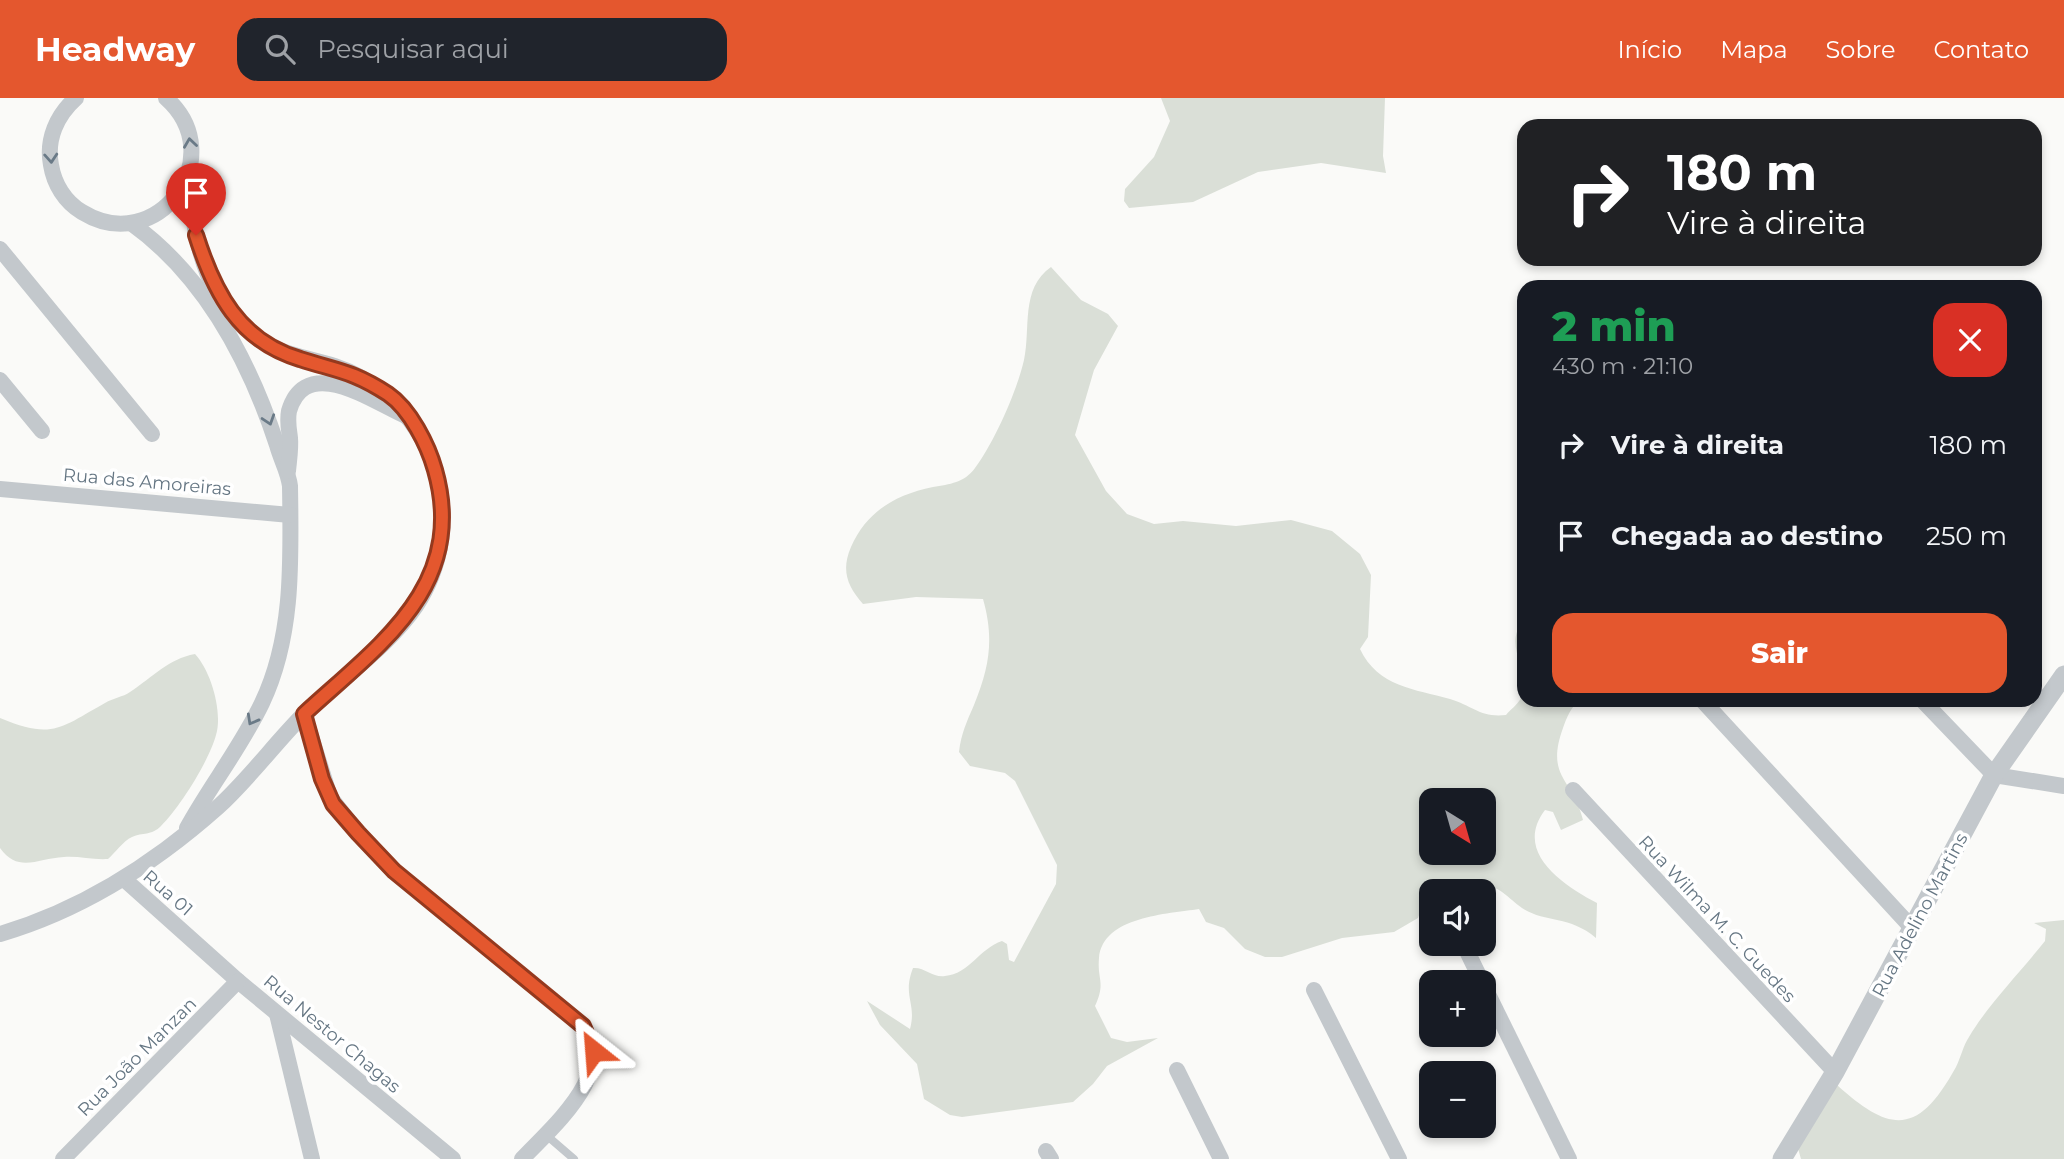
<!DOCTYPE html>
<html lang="pt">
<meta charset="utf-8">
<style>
:root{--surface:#171b24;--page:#20242c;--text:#f1f3f6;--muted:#9ea1a6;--accent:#e4572e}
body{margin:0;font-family:Montserrat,sans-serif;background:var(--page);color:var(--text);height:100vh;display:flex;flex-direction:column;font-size:26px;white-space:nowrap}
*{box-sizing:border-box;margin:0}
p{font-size:23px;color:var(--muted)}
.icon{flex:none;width:38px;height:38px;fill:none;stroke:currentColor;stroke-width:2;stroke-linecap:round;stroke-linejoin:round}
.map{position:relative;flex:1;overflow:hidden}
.details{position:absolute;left:1517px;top:182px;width:525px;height:427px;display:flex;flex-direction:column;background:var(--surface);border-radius:21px;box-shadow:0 4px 10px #0003}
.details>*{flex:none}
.hud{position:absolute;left:1517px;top:21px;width:525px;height:147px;border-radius:21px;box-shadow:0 4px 10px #0003;background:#202124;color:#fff;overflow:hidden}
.needle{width:46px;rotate:143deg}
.fabs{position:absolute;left:1419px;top:690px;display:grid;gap:14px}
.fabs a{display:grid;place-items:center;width:77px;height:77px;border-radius:14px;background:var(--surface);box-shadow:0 4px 10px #0003;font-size:35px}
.pin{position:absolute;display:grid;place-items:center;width:60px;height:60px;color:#fff;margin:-72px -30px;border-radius:50% 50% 50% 0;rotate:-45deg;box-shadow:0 0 7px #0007}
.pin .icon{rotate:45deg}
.me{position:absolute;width:77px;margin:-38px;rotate:332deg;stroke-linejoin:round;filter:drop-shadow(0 0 5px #0008)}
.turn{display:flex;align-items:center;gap:24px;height:147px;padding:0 35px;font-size:32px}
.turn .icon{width:91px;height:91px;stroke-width:2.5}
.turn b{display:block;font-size:49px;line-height:60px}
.round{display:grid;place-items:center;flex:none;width:74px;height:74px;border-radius:21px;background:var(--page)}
.headline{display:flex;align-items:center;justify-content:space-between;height:119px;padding:0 35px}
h1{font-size:42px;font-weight:800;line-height:52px;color:#1e9e55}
.button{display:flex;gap:14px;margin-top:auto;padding:14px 35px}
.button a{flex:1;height:80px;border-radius:21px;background:var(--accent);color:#fff;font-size:28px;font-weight:800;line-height:80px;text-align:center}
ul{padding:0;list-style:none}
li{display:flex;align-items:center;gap:21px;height:91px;padding:0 35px}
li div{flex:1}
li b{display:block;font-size:26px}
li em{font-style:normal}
header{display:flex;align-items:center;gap:42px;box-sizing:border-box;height:98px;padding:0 35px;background:var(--accent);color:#fff}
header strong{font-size:33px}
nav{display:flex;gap:38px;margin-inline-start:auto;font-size:24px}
.search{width:490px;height:63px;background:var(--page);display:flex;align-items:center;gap:18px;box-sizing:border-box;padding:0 24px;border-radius:21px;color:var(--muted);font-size:26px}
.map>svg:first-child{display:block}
.green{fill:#dadfd7;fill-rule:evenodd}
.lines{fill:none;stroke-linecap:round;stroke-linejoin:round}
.service{stroke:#c3c8cc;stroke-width:8}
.minor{stroke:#c3c8cc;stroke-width:16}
.tertiary{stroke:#c3c8cc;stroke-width:19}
.oneway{stroke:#6a7a87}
.route-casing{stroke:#94391e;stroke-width:18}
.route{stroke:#e4572e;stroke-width:12}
.labels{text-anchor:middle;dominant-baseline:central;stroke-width:7;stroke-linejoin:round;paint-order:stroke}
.street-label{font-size:18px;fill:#657683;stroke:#fff}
</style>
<header>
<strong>Headway</strong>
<div class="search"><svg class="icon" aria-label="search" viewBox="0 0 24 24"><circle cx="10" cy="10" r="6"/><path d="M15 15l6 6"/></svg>Pesquisar aqui</div>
<nav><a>Início</a><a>Mapa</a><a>Sobre</a><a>Contato</a></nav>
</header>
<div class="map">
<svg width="2064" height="1061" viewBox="0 0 2064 1061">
<rect width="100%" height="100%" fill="#fafaf8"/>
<g class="green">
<path d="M1161 0H1385L1383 58 1386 75 1321 65 1258 74 1193 104 1129 110 1124 103 1125 91 1154 59 1170 23Z"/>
<path d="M1051 169 1081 202 1108 216 1118 228 1094 272 1075 337 1106 393 1127 416 1154 426 1183 423 1236 428 1291 422 1332 433 1360 456 1371 477 1368 539 1360 551C1378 589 1415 591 1450 601 1473 608 1481 620 1506 617 1510 612 1518 606 1521 600 1533 571 1501 550 1524 521V602H1579C1570 611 1567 619 1563 630 1545 680 1573 680 1583 722L1561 732 1553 714 1545 712C1513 754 1563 787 1597 805L1596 840C1569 817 1544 825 1522 810 1508 800 1500 788 1481 786 1465 784 1445 793 1428 793L1418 820 1394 834 1342 840 1282 859H1265L1245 851 1224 830 1206 824 1199 811C1168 816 1103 818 1099 860 1097 882 1106 884 1095 908L1111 940 1127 944 1158 940 1107 968 1093 986 1073 1004 962 1019 950 1017 924 1001 917 966 880 927 867 903 910 931C917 905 902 898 913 870 925 869 933 880 945 878 969 876 980 850 1002 843L1007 846 1009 862 1014 864 1056 786 1057 767 1015 683 1005 675 970 668 959 654C961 636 967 623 974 607 990 568 994 540 983 501L916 499 863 506C847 488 841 472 851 449 867 413 895 397 933 389 950 386 964 385 975 370 994 345 1017 293 1024 262 1031 230 1020 191 1051 169ZM1432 702H1484V754H1432Z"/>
<path d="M195 556C211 573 223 614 216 637 209 663 180 709 161 728 151 738 143 734 132 739 123 743 115 755 108 761 93 762 79 758 64 759 38 760 19 776 0 750V620C53 642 60 630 105 605 113 600 123 599 130 594 153 579 168 561 195 556Z"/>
<path d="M2064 822V1061H1801L1795 1040 1837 987C1892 1037 1919 1036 1956 969 1961 959 1963 948 1969 939 1987 908 2022 872 2045 843L2046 831 2034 825Z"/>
</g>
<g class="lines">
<path class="service" d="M545 1036 574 1061"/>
<g class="minor">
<path d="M76 0C57 17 46 41 51 67 54 86 65 104 82 114 157 160 232 59 166 0"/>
<path d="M131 125C205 178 249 262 277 347 281 362 288 373 290 388 291 461 294 538 262 605 241 649 210 688 187 730"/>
<path d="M0 151 152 336"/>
<path d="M0 282 42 333"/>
<path d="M288 373C289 362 291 351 290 340 289 331 287 323 289 313 306 254 375 305 406 318"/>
<path d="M0 391 290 417"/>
<path d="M1702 602 1913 831"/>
<path d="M1922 602 1994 677 2064 688"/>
<path d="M304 616 330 699 358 735 394 773 576 922C625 968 554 1027 522 1061"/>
<path d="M1573 692 1835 974"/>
<path d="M124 781 238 883 453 1061"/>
<path d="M0 836C82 812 155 765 218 709 249 681 275 645 305 615 339 582 389 548 416 508 468 429 441 324 360 279 317 255 281 266 240 226 201 188 190 124 190 72"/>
<path d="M1463 845 1482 884"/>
<path d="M1484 888 1569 1061"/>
<path d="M1314 892 1399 1061"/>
<path d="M277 916 312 1061"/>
<path d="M1177 972 1221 1061"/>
<path d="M1046 1053 1051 1061"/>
<path d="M63 1061 238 883"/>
</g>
<path class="tertiary" d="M1782 1061 1835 974 1994 677 2064 577"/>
</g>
<defs><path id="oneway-chevron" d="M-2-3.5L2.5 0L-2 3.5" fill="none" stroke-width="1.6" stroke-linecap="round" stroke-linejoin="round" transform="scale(1.75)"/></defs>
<g class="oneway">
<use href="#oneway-chevron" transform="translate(190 45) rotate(-98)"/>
<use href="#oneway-chevron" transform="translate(51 60) rotate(86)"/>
<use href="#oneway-chevron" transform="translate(269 322) rotate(72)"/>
<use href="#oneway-chevron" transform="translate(252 622) rotate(119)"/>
</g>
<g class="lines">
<defs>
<path id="route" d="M196 137C214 194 239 243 300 261 337 273 353 273 388 296 410 311 428 347 435 372 468 488 379 547 304 616L322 681 333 706 358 735 394 773 583 928 594 953"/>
</defs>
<use href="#route" class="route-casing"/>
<use href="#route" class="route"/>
</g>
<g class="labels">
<g class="street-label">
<text transform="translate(147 384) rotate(5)">Rua das Amoreiras</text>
<text transform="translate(168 795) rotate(41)">Rua 01</text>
<text transform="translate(1920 817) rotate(-62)">Rua Adelino Martins</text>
<text transform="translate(1717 821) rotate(47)">Rua Wilma M. C. Guedes</text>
<text transform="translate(332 936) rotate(40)">Rua Nestor Chagas</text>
<text transform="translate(137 959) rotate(-45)">Rua João Manzan</text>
</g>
</g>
</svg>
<div class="fabs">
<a><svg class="needle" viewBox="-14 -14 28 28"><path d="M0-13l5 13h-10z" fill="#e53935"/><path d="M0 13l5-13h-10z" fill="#9ea1a6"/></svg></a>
<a><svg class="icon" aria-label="sound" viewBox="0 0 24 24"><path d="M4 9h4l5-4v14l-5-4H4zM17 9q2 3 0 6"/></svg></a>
<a>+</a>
<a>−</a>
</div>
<div class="pin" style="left:196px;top:137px;background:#d93025"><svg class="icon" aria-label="arrive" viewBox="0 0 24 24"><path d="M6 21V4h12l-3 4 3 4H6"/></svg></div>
<svg class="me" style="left:594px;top:953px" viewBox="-20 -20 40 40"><path d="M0-17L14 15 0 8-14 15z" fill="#e4572e" stroke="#fff" stroke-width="4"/></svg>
<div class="hud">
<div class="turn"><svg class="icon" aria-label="right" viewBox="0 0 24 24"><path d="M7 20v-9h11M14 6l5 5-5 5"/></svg><div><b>180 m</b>Vire à direita</div></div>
</div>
<section class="details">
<div class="headline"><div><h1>2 min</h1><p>430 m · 21:10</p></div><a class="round" style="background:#d93025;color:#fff"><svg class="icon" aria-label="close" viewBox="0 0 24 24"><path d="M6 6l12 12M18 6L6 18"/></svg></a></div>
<ul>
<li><svg class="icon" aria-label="right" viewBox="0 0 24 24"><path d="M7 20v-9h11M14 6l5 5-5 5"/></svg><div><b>Vire à direita</b></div><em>180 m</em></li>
<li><svg class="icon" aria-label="arrive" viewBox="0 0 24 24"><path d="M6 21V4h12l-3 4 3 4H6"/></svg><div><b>Chegada ao destino</b></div><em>250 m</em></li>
</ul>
<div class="button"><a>Sair</a></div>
</section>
</div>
